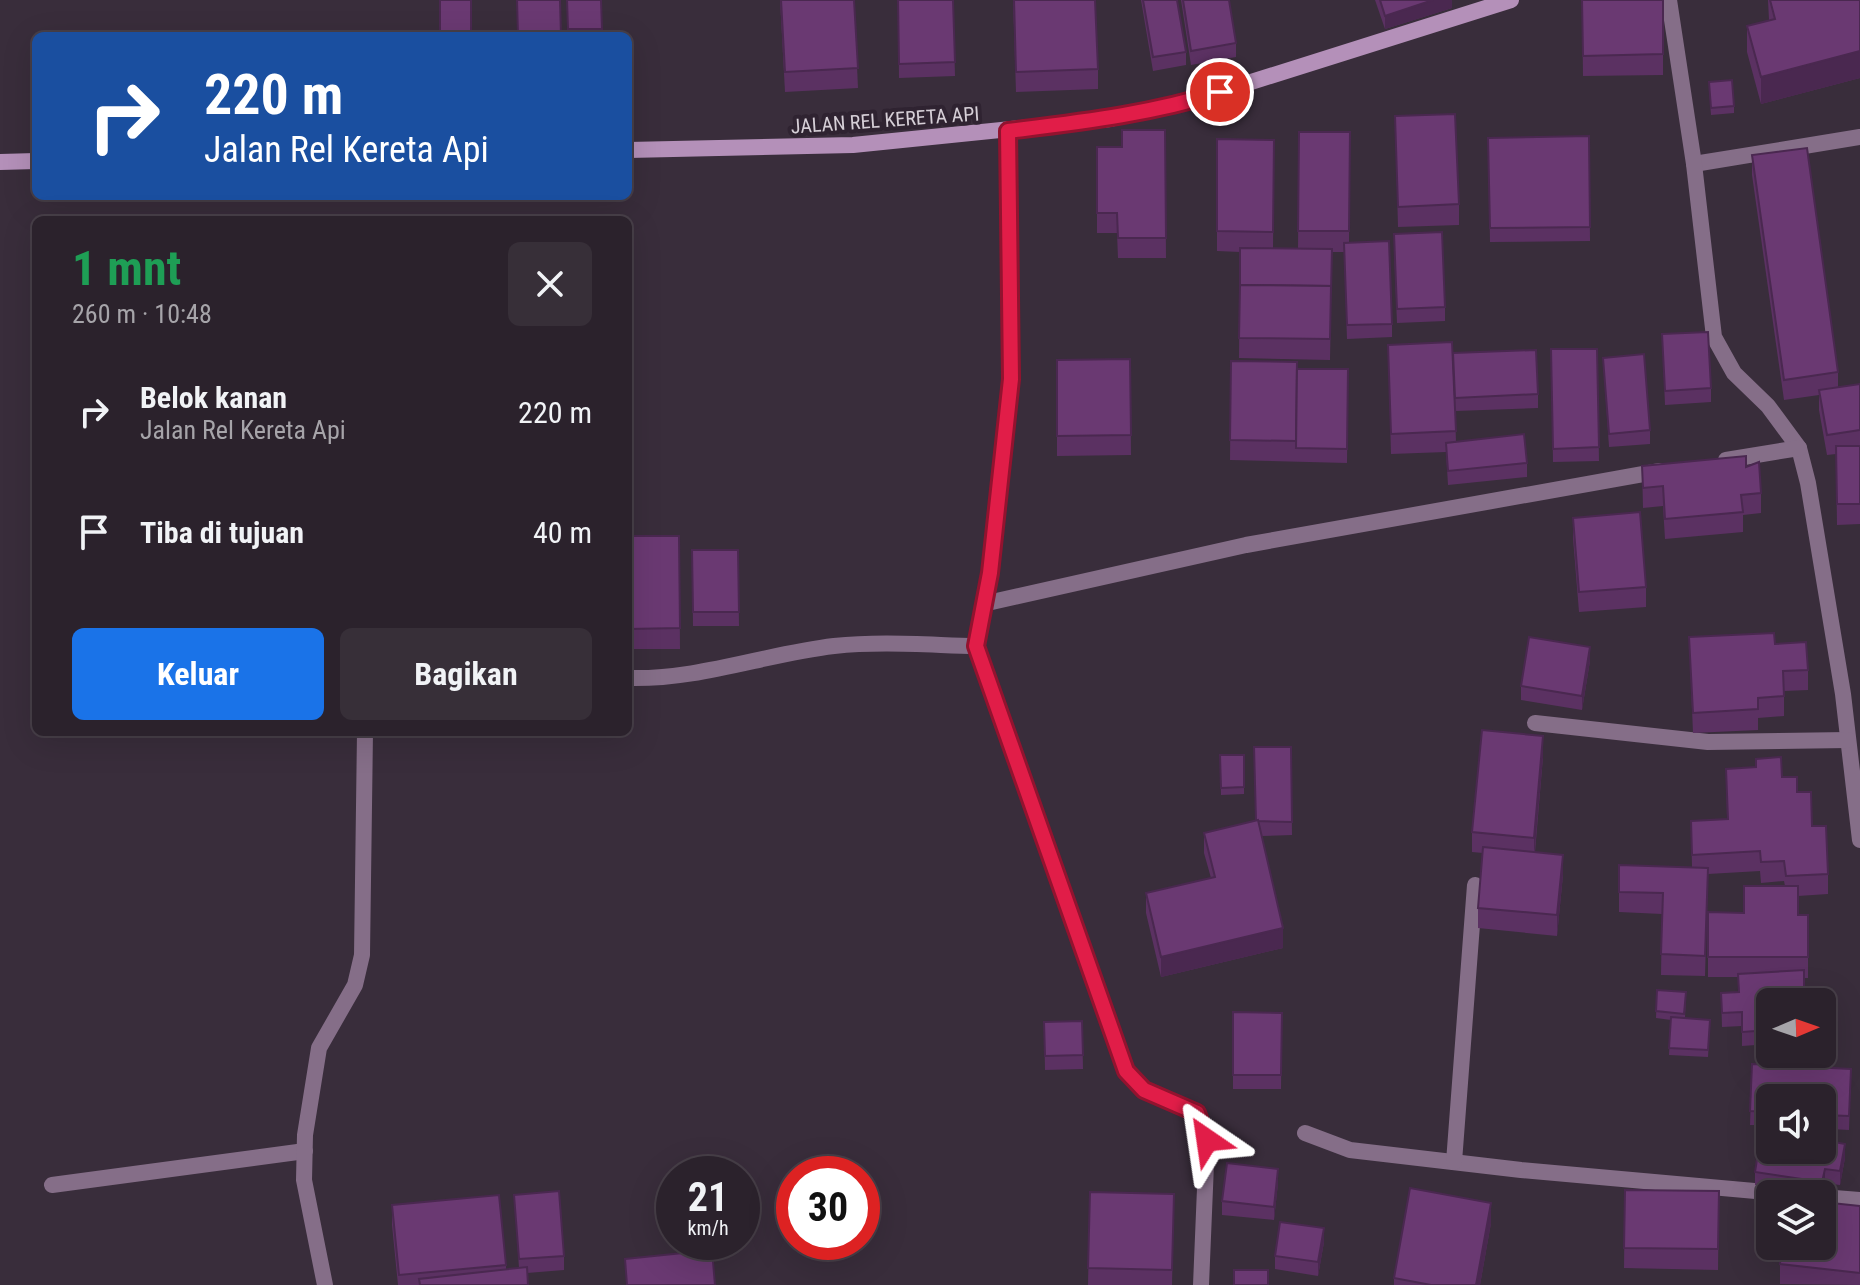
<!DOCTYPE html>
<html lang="id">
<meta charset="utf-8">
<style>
:root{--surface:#2b222c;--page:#372f38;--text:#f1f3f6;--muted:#a6a4a9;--line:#473f48;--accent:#1a73e8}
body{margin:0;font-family:"Roboto Condensed",sans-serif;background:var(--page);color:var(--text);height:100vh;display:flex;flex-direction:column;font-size:30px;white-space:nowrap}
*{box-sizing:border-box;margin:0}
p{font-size:26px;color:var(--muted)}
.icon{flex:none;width:44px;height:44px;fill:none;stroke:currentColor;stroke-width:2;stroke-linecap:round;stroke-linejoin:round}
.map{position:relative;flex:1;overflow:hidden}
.details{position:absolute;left:32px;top:216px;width:600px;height:520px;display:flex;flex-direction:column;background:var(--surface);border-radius:12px;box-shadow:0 8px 32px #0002,0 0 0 2px var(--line)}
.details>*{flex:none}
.hud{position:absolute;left:32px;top:32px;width:600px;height:168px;border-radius:12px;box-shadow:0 8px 32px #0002,0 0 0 2px var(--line);background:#1a4fa0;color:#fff;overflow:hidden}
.needle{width:52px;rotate:88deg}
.controls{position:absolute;left:1756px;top:988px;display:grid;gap:16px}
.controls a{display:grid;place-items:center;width:80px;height:80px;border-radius:12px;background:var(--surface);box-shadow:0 8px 32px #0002,0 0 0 2px var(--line);font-size:40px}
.speed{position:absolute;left:656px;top:1156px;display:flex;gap:16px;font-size:40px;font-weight:700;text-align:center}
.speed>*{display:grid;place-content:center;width:104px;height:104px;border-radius:50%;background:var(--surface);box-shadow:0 8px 32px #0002,0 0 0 2px var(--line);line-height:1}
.speed small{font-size:20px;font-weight:400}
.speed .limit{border:12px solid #d22;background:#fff;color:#111}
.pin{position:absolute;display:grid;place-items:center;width:68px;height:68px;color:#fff;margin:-34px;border:4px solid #fff;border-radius:50%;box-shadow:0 2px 8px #0007}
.me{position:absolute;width:88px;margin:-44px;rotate:328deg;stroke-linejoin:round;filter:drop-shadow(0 0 6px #0008)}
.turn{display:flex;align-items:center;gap:28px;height:168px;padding:0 40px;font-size:36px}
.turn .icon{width:104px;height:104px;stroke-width:2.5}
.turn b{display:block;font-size:56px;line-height:68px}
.round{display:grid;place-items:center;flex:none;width:84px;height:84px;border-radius:12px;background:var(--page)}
.overview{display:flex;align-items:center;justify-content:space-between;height:136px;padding:0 40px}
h1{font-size:48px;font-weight:700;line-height:60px;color:#1e9e55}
.button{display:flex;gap:16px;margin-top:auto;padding:16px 40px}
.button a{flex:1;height:92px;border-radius:12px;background:var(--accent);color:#fff;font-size:32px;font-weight:700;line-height:92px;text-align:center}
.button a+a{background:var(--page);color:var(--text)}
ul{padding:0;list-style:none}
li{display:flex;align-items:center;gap:24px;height:120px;padding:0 40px}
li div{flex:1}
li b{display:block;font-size:30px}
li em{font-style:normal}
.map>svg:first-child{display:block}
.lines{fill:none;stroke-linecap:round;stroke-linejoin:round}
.lane{stroke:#856e88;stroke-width:16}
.street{stroke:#856e88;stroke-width:16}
.secondary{stroke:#b490b9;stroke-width:16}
.wall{fill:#5b3162;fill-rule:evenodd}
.shaded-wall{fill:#4a2850}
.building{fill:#6a3972;stroke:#4a2850;stroke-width:2}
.route-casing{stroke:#92132f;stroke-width:20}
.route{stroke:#e11d48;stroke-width:14}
.labels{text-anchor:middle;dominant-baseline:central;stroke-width:8;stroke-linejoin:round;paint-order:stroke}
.street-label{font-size:20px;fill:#d6cfd7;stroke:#2f2331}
</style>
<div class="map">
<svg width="1860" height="1285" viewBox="0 0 1860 1285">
<rect width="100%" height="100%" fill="#392d3b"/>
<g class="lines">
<path class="lane" d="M1694 164 1860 137"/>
<g class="street">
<path d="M1669 0 1694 164 1714 337 1734 373 1768 406 1799 448 1808 483 1843 694 1860 840"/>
<path d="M1008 131 1011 379 990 573 976 646 1126 1071 1144 1090 1197 1113 1207 1140 1201 1285"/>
<path d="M1726 460 1799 448"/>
<path d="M983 604 1246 545 1660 471"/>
<path d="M628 678C699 680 765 654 834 646 881 641 929 645 976 646"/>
<path d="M1535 723 1708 742 1848 740"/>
<path d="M1305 1133 1350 1150 1521 1170 1789 1194"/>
<path d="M1454 1162 1475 885"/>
<path d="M52 1185 305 1151"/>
<path d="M1822 1197 1860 1200"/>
<path d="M325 1285 304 1180 305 1135 319 1048 355 985 362 955 365 732"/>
</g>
<g class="secondary">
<path d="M628 150 853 145 1110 119 1191 101 1511 0"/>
<path d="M0 162 36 161"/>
</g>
</g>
<g class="wall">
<path d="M567 0H601L602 36H567Z"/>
<path d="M780 0H854L858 88 785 92Z"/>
<path d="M898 0H953L955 76 899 78Z"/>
<path d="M1013 0 1098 69V89L1016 92Z"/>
<path d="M1141 0H1177L1186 52V65L1153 71Z"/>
<path d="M1181 0H1229L1236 43V57L1191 65Z"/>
<path d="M1375 0H1452V8L1385 29Z"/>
<path d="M1582 0H1663V75L1583 76Z"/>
<path d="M1768 0H1860V78L1761 104 1747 52V26L1769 20Z"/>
<path d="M1709 89 1734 106V113L1711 115Z"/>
<path d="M1395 116 1459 204V225L1398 227Z"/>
<path d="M1165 130 1166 258H1118L1117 233H1097V147H1122Z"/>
<path d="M1299 132H1350L1349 243 1392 324V337L1347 339 1344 252H1332L1330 360 1239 358 1240 252 1217 251V139L1274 140 1273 249H1298Z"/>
<path d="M1589 136 1590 241 1490 242 1488 138Z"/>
<path d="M1752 155 1838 372V387L1860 384V524L1837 525 1836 454 1827 455 1819 410V395L1784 400 1752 175Z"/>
<path d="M1394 248 1445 307V321L1397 323Z"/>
<path d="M1662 334 1711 388V402L1665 405Z"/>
<path d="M1388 345 1455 404 1453 353 1538 394V408L1455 411 1456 442 1527 463V477L1448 485 1446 452 1391 454Z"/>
<path d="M1551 349H1597L1599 461 1553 462Z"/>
<path d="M1603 358 1650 430V444L1609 447Z"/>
<path d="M1130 359 1131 455 1057 456V360Z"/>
<path d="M1231 361 1297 369H1348L1347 463 1230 460Z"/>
<path d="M1642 466 1746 467 1761 493V513L1743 515V532L1665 539 1663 506 1643 508Z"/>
<path d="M1573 518 1646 587V607L1579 612 1573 538Z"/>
<path d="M628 536H679L680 649H628Z"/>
<path d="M692 550H738L739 626H693Z"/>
<path d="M1689 637 1775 644 1808 670V690L1784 691V716L1758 718V730L1693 733Z"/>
<path d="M1590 661 1582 710 1521 700V686Z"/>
<path d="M1291 747 1292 835 1261 836 1283 948 1161 977 1146 913V893L1211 878 1204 853V833L1255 821Z"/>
<path d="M1220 755H1244V794L1221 795Z"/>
<path d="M1543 757 1535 852 1563 875 1557 936 1478 928V908L1483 853 1472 852V832Z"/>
<path d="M1726 769 1782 777 1797 792 1812 826 1828 874V894L1798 896V915H1808V978H1804L1770 1002V1044L1742 1046V1026L1722 1027 1721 993 1738 992V977H1708V912L1744 913 1785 886 1784 881 1761 883 1760 871 1708 874 1705 976 1661 975 1662 914 1619 912V865L1692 867 1691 821 1727 819Z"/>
<path d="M1657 990 1686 992 1685 1018 1710 1020 1708 1057 1669 1055 1671 1020 1656 1018Z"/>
<path d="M1233 1012 1282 1013 1281 1089H1233Z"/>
<path d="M1082 1021 1083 1069 1045 1070 1044 1022Z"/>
<path d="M1752 1064 1851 1069 1849 1130 1831 1129V1142L1845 1144V1158L1840 1185 1825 1183 1822 1196V1194H1810L1755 1185V1172L1762 1125H1750ZM1770 1098H1822V1150H1770Z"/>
<path d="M1278 1183 1274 1220 1222 1215V1201Z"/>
<path d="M1625 1190 1719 1191 1718 1270 1624 1268Z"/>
<path d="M1090 1192 1174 1194 1172 1285H1088Z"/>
<path d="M514 1195 564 1256V1270L527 1273 528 1285H398L392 1225V1205L506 1265V1270L519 1268Z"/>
<path d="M1860 1206V1285L1780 1284V1264Z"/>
<path d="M1491 1223 1480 1285H1394V1278Z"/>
<path d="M1324 1242 1318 1276 1275 1269V1256Z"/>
</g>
<g class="shaded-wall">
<path d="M1433 0H1452V8L1385 29V16Z"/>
<path d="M1860 51V78L1761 104V77Z"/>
<path d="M1590 647V661L1582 710V696Z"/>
<path d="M1543 736V757L1534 858V838Z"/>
<path d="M1563 855V875L1557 936V915Z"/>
<path d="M1283 928V948L1161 977V957Z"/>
<path d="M1845 1144V1158L1840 1185V1171Z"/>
<path d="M1278 1169V1183L1274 1220V1207Z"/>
<path d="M1825 1169V1183L1822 1196V1182Z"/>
<path d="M1491 1203V1223L1480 1285H1476Z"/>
<path d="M1324 1228V1242L1318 1276V1262Z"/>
</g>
<g class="building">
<rect x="440" y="0" width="31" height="36"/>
<path d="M517 0H560L561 36H518Z"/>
<path d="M567 0H601L602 29H568Z"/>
<path d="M781 0H854L858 68 785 72Z"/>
<path d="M898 0H953L955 62 899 64Z"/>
<path d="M1014 0H1095L1098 69 1016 72Z"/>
<path d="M1143 0H1177L1186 52 1153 57Z"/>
<path d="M1183 0H1229L1236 43 1191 51Z"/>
<path d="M1380 0H1433L1385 16Z"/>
<path d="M1582 0H1663V54L1583 56Z"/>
<path d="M1770 0H1860V51L1761 77 1747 26 1775 19Z"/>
<path d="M1732 80 1734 106 1711 108 1709 82Z"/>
<path d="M1455 114 1459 204 1398 207 1395 116Z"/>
<path d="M1122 130H1165L1166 238H1118L1117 213H1097V147H1122Z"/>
<path d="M1299 132H1350L1349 231H1298Z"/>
<path d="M1589 136 1590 227 1490 228 1488 138Z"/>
<path d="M1217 139 1274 140 1273 232 1217 231Z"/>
<path d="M1807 148 1838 372 1784 380 1752 155Z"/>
<path d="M1442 232 1445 307 1397 309 1394 234Z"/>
<path d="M1389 241 1392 324 1347 325 1344 243Z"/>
<path d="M1240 248 1332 249 1331 292V286L1240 285Z"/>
<path d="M1240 285 1331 286 1330 339 1239 338Z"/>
<path d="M1708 332 1711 388 1665 391 1662 334Z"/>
<path d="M1452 342 1456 431 1391 434 1388 345Z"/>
<path d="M1551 349H1597L1599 447 1553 449Z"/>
<path d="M1536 350 1538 394 1455 398 1453 353Z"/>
<path d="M1644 354 1650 430 1609 434 1603 358Z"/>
<path d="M1130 359 1131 435 1057 436V360Z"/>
<path d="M1231 361 1297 362 1296 441 1230 440Z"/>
<path d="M1297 369H1348L1347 449 1296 448Z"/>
<path d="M1860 384V430L1827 435 1819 390Z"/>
<path d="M1524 434 1527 463 1448 471 1446 443Z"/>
<path d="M1836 446H1860V504H1837Z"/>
<path d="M1746 456V467L1759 462 1761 493 1741 495 1743 512 1665 519 1663 486 1643 488 1642 466Z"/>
<path d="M1640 512 1646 587 1579 592 1573 518Z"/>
<path d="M628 536H679L680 628 628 629Z"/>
<path d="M692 550H738L739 612H693Z"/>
<path d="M1774 633 1775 644 1806 642 1808 670 1783 671 1784 696 1758 698V709L1693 713 1689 637Z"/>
<path d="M1529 637 1590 647 1582 696 1521 686Z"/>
<path d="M1482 730 1543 736 1534 838 1472 832Z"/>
<path d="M1254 747H1291L1292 822 1256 821Z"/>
<path d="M1220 755H1244V787L1221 788Z"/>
<path d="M1781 757 1782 777H1797V792H1811L1812 826H1826L1828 874 1786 876 1784 861 1761 862 1760 851 1692 855 1691 821 1728 819 1726 769 1756 767V759Z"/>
<path d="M1258 820 1283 928 1161 957 1146 893 1215 877 1204 833Z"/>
<path d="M1483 847 1563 855 1557 915 1478 908Z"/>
<path d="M1619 865 1708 868 1705 956 1661 954 1663 893 1619 892Z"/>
<path d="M1744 886H1798V915H1808V957H1708V912L1744 913Z"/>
<path d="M1804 970V989H1820L1821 1002H1770V1030L1742 1032V1012L1722 1013 1721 993 1739 992 1738 974Z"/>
<path d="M1657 990 1686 992 1684 1014 1656 1011Z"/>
<path d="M1233 1012 1282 1013 1281 1075H1233Z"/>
<path d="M1671 1017 1710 1020 1708 1050 1669 1048Z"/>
<path d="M1082 1021 1083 1055 1045 1056 1044 1022Z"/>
<path d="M1752 1064 1851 1069 1849 1116 1822 1115V1098H1770V1112L1750 1111Z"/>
<path d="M1764 1115 1770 1116V1150H1822V1124L1831 1126 1829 1141 1845 1144 1840 1171 1825 1169 1822 1182 1755 1172Z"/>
<path d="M1227 1163 1278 1169 1274 1207 1222 1201Z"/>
<path d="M1410 1188 1491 1203 1476 1285H1431L1394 1278Z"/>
<path d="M1625 1190 1719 1191 1718 1249 1624 1248Z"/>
<path d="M559 1191 564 1256 519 1259 514 1195Z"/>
<path d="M1090 1192 1174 1194 1172 1270 1088 1268Z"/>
<path d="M499 1195 506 1265 399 1275 392 1205Z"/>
<path d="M1822 1202 1860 1206V1273L1780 1264 1782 1246H1822Z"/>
<path d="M1280 1222 1324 1228 1318 1262 1275 1256Z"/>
<path d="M712 1250 715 1285H627L625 1259Z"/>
<path d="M527 1267 528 1285H420L419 1279Z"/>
<rect x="1234" y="1270" width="34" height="15"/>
</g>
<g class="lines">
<defs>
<path id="route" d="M1207 1140 1197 1113 1144 1090 1126 1071 976 646 990 573 1011 379 1008 131C1080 122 1151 114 1220 92"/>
</defs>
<use href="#route" class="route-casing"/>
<use href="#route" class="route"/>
</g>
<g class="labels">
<g class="street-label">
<text transform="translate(885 120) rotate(-4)">JALAN REL KERETA API</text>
</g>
</g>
</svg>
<div class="controls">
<a><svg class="needle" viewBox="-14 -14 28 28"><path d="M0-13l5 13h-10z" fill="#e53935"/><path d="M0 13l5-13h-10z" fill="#a6a4a9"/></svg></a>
<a><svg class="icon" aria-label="sound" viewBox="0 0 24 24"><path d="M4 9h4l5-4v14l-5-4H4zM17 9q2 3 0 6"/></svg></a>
<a><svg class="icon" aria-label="layers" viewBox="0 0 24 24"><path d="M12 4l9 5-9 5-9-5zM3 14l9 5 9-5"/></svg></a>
</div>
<div class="speed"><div>21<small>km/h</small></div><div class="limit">30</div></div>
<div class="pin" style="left:1220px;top:92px;background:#d93025"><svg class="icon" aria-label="arrive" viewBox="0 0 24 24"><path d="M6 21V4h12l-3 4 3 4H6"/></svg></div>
<svg class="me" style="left:1207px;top:1140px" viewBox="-20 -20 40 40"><path d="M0-17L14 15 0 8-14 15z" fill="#e11d48" stroke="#fff" stroke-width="4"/></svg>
<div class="hud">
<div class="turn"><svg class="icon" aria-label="right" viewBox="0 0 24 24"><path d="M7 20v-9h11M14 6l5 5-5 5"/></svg><div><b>220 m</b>Jalan Rel Kereta Api</div></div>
</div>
<section class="details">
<div class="overview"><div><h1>1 mnt</h1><p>260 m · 10:48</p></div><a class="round"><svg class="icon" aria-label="close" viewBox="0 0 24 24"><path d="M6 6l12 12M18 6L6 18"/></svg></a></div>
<ul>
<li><svg class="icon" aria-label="right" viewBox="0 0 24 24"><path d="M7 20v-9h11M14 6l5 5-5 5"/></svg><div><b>Belok kanan</b><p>Jalan Rel Kereta Api</p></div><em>220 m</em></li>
<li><svg class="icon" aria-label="arrive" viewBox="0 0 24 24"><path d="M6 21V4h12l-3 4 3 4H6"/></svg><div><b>Tiba di tujuan</b></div><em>40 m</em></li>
</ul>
<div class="button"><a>Keluar</a><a>Bagikan</a></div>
</section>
</div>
